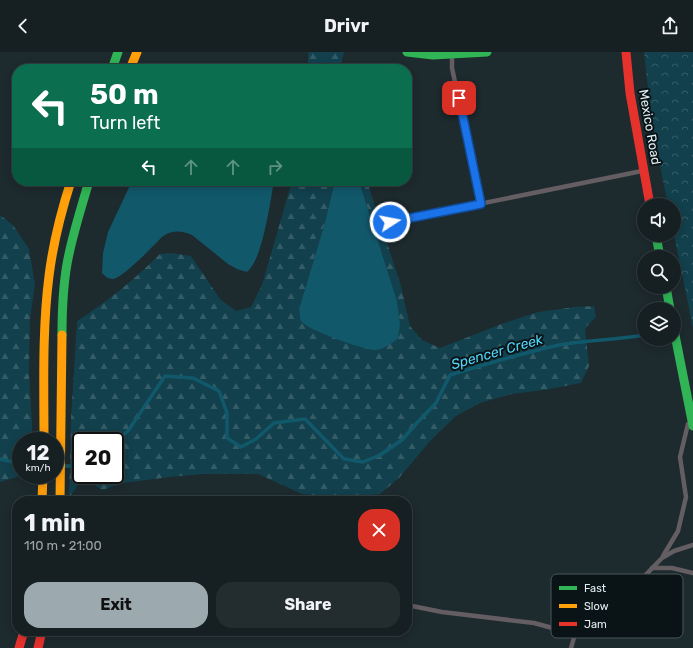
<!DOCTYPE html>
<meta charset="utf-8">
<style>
:root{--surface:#162022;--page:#232d2f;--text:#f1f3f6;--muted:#9ea3a5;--line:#353e40;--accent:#9caaaf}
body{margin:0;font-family:Rubik,sans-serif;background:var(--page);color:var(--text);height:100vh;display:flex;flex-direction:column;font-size:15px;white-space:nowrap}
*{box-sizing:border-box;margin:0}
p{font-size:13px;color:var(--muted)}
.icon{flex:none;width:22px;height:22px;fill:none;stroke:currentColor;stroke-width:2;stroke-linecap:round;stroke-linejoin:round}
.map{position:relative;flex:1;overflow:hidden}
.panel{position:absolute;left:12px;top:444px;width:400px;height:140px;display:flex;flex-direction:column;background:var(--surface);border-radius:16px;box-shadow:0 2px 10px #0003,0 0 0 1px var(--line)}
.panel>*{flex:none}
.hud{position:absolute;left:12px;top:12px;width:400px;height:122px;border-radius:16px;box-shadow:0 2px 10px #0003,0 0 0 1px var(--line);background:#0b6e4f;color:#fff;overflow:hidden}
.tools{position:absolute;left:637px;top:146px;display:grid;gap:8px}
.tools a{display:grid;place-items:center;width:44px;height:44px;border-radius:50%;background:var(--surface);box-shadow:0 2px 10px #0003,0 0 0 1px var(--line);font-size:20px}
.speed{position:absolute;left:12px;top:380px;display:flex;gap:8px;font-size:20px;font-weight:700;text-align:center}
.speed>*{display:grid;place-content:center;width:52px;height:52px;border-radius:50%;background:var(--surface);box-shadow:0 2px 10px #0003,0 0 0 1px var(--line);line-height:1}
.speed small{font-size:10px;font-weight:400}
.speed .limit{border:2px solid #111;border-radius:6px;background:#fff;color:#111}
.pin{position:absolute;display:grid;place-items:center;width:34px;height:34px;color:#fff;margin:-17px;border-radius:8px;box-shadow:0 2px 6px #0006}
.me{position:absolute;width:44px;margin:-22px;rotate:79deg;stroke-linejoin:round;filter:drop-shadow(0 0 3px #0008)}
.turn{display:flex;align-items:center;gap:14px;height:84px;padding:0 12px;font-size:18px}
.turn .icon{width:52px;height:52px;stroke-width:2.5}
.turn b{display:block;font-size:28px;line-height:34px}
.lanes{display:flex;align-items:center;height:38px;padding:0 12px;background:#0003;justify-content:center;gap:20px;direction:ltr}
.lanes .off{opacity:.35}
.round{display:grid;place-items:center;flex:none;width:42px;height:42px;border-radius:16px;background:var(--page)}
.overview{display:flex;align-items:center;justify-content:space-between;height:68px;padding:0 12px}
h1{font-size:24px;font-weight:700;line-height:30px}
.action{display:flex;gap:8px;margin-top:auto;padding:8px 12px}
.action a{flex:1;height:46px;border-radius:16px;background:var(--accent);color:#111;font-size:16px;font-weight:700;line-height:46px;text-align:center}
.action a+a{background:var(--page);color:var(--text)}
header{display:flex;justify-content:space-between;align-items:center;height:52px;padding:0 12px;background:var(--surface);font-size:18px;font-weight:700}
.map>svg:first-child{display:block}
.forest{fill:url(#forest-firs);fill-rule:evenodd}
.park{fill:url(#park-crowns)}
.water{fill:#11586b}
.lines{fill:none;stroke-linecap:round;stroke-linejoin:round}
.stream{stroke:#11586b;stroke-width:3.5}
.lane{stroke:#645d61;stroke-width:4.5}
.fast{stroke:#30b455;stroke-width:9}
.slow{stroke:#ff9f0a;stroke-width:9}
.jam{stroke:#e5322d;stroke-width:9}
.route-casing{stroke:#114b97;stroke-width:10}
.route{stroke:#1a73e8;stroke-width:7}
.labels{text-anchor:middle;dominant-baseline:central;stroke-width:4;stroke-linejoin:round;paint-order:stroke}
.street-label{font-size:13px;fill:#e1eff4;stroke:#0a1417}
.water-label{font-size:14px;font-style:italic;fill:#51d6fb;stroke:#0a1417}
.key{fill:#0a1417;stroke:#4a5659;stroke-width:1}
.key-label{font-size:11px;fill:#e1eff4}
</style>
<header><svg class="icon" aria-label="back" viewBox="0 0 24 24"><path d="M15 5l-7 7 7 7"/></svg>Drivr<svg class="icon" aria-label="share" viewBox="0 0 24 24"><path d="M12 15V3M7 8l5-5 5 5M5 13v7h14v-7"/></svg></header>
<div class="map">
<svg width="693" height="596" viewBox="0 0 693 596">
<defs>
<pattern id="forest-firs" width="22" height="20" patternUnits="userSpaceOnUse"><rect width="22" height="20" fill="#12404d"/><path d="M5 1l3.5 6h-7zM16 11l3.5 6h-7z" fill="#345c67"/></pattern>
<pattern id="park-crowns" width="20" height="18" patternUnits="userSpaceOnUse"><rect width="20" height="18" fill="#12404d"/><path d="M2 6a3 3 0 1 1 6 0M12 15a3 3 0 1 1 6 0" fill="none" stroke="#345c67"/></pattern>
</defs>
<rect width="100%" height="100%" fill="#1d2a2e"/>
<g class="forest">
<path d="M308 0H344L340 17H308Z"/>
<path d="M292 129H335L324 174 299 257 300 268 400 271 397 249 359 129H367L401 234 410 274 422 288 440 296 504 271 538 260 575 255 594 254 596 265 585 276 589 314 581 331 544 338 512 342 480 351 456 364 430 389 399 426 380 442 345 446 302 442 258 422H203L170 425 123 431 102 438 88 429 78 433 69 446 71 367 77 269C107 250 135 227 160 202L171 201 191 204 220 247 236 259 251 255 262 233ZM81 389H115V423H81Z"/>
<path d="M0 163 13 173 29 197 35 232 30 267 29 322 32 372V389H21V423H24L0 430Z"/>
</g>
<path class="park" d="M644 0H693V276L674 183V153H668C657 102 649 52 644 0Z"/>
<g class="water">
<path d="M132 129H274C270 150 263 207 247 220L237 217 228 212 192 183C181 178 171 178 162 185 153 194 124 225 113 227 108 227 105 224 102 221L103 201 108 180Z"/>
<path d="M335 129H359L397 249 400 271 398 286C391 292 383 298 374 298 362 297 307 278 301 269 299 266 300 261 299 257L324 174Z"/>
</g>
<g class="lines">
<g class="stream">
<path d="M115 390 128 379 165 324 193 326 219 339 227 361V386L241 395 256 387 274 371 305 367 344 407 363 410 380 403 402 388 415 373 436 351 450 323C486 312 523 301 559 293 587 288 616 288 644 283"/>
<path d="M0 407 21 412"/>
<path d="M63 414H74L81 411"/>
</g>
<g class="lane">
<path d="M452 3V16L481 152"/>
<path d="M390 170 642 119"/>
<path d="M663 504 678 479 686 445 680 405 688 372"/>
<path d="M652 516H672L693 521"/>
<path d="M407 553 442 560 534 571 575 582 601 569 662 506 674 499 693 493"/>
<path d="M571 596 575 582"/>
</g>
<g class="fast">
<path d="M407 0 433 3 487 0"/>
<path d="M112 17 118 0"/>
<path d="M656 183 660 205"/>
<path d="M666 235 670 257"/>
<path d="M674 278 693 374"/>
<path d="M62 283C62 259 63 235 67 212 72 184 81 157 89 129"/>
</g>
<g class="slow">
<path d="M130 17 137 0"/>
<path d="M44 389C44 334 42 279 49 224 53 192 61 160 71 129"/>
<path d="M42 449 43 423"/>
<path d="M60 449 62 283"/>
</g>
<g class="jam">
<path d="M626 0 630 41 650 153"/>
<path d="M19 596 24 579"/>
<path d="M38 596 42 579"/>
</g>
</g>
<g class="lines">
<defs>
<path id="route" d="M390 170 481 152 459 46"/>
</defs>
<use href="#route" class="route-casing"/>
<use href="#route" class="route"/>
</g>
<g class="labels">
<g class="street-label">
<text transform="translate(650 75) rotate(80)">Mexico Road</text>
</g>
<g class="water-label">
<text transform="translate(497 300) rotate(-16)">Spencer Creek</text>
</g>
</g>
<rect x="551" y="522" width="132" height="64" rx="6" class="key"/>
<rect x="559" y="534" width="18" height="4" fill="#30b455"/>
<rect x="559" y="552" width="18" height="4" fill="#ff9f0a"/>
<rect x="559" y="570" width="18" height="4" fill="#e5322d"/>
<g class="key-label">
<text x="584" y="540">Fast</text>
<text x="584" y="558">Slow</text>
<text x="584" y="576">Jam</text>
</g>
</svg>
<div class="tools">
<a><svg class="icon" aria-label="sound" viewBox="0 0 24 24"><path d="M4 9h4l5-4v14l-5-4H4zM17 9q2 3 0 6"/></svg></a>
<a><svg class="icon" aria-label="search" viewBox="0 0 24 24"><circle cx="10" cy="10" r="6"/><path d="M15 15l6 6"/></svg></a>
<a><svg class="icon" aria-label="layers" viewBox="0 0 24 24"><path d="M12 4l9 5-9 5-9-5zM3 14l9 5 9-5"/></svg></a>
</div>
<div class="speed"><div>12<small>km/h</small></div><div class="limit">20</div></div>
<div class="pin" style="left:459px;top:46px;background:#d93025"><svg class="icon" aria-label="arrive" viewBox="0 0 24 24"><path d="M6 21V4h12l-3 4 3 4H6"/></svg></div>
<svg class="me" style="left:390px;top:170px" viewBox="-20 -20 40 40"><circle r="17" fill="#1a73e8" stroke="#fff" stroke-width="3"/><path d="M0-11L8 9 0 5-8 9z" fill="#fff"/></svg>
<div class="hud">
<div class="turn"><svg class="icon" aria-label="left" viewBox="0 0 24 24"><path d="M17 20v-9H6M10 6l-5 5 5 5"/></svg><div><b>50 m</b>Turn left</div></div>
<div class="lanes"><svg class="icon" aria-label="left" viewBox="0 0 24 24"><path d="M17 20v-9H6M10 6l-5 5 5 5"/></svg><svg class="icon off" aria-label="ahead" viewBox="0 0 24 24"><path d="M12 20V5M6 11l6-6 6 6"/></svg><svg class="icon off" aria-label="ahead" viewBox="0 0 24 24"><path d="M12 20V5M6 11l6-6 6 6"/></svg><svg class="icon off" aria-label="right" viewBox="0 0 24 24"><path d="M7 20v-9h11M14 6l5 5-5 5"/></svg></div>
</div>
<section class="panel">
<div class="overview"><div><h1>1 min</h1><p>110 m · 21:00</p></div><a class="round" style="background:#d93025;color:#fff"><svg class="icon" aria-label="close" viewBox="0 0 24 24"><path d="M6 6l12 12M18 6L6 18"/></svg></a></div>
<div class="action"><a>Exit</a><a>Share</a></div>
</section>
</div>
